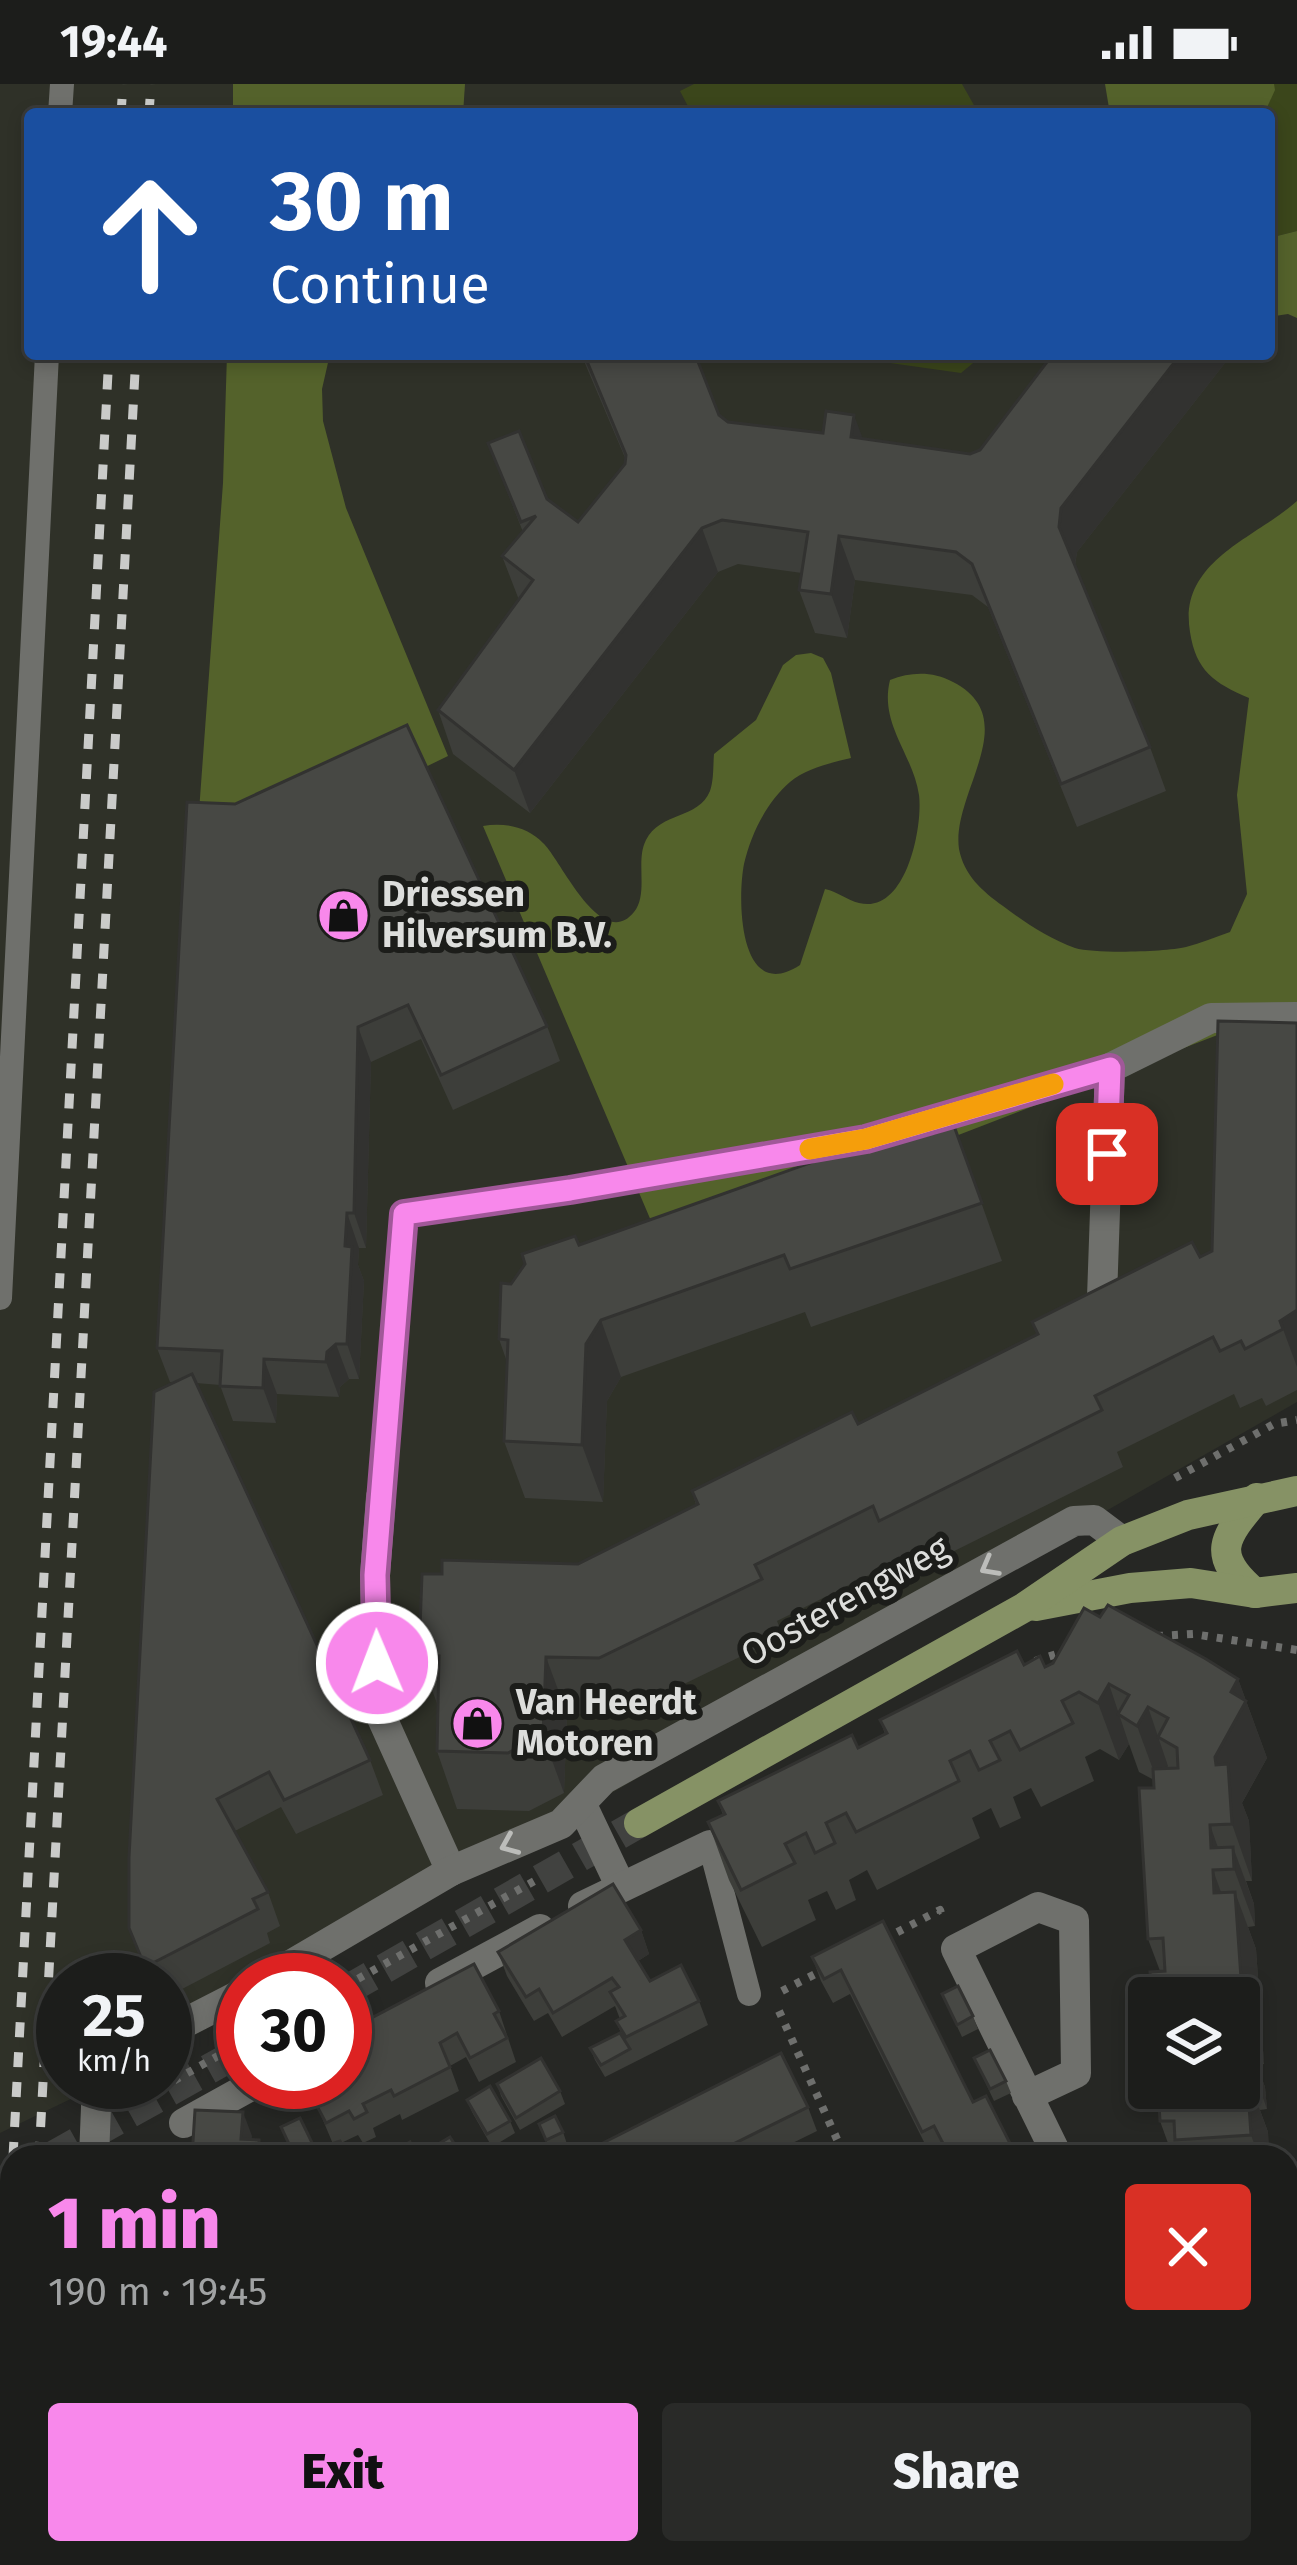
<!DOCTYPE html>
<meta charset="utf-8">
<style>
:root{--surface:#1c1d1b;--page:#292a28;--text:#f1f3f6;--muted:#a0a2a3;--line:#3a3b3a;--accent:#f888eb}
body{margin:0;font-family:"Fira Sans",sans-serif;background:var(--page);color:var(--text);height:100vh;display:flex;flex-direction:column;font-size:45px;white-space:nowrap}
*{box-sizing:border-box;margin:0}
p{font-size:39px;color:var(--muted)}
.icon{flex:none;width:66px;height:66px;fill:none;stroke:currentColor;stroke-width:2;stroke-linecap:round;stroke-linejoin:round}
.map{position:relative;flex:1;overflow:hidden}
.drawer{position:absolute;left:0px;top:2061px;width:1299px;height:420px;display:flex;flex-direction:column;background:var(--surface);border-radius:36px 36px 0 0;box-shadow:0 6px 18px #0003,0 0 0 3px var(--line)}
.drawer>*{flex:none}
.guide{position:absolute;left:24px;top:24px;width:1251px;height:252px;border-radius:12px;box-shadow:0 6px 18px #0003,0 0 0 3px var(--line);background:#1a4fa0;color:#fff;overflow:hidden}
.buttons{position:absolute;left:1128px;top:1893px;display:grid;gap:24px}
.buttons a{display:grid;place-items:center;width:132px;height:132px;border-radius:12px;background:var(--surface);box-shadow:0 6px 18px #0003,0 0 0 3px var(--line);font-size:60px}
.speed{position:absolute;left:36px;top:1869px;display:flex;gap:24px;font-size:60px;font-weight:700;text-align:center}
.speed>*{display:grid;place-content:center;width:156px;height:156px;border-radius:50%;background:var(--surface);box-shadow:0 6px 18px #0003,0 0 0 3px var(--line);line-height:1}
.speed small{font-size:30px;font-weight:400}
.speed .limit{border:18px solid #d22;background:#fff;color:#111}
.pin{position:absolute;display:grid;place-items:center;width:102px;height:102px;color:#fff;margin:-51px;border-radius:24px;box-shadow:0 6px 18px #0006}
.me{position:absolute;width:132px;margin:-66px;rotate:359deg;stroke-linejoin:round;filter:drop-shadow(0 0 9px #0008)}
.turn{display:flex;align-items:center;gap:42px;height:252px;padding:0 48px;font-size:54px}
.turn .icon{width:156px;height:156px;stroke-width:2.5}
.turn b{display:block;font-size:84px;line-height:102px}
.round{display:grid;place-items:center;flex:none;width:126px;height:126px;border-radius:12px;background:var(--page)}
.summary{display:flex;align-items:center;justify-content:space-between;height:204px;padding:0 48px}
h1{font-size:72px;font-weight:800;line-height:90px;color:var(--accent)}
.primary-button{display:flex;gap:24px;margin-top:auto;padding:24px 48px}
.primary-button a{flex:1;height:138px;border-radius:12px;background:var(--accent);color:#111;font-size:48px;font-weight:800;line-height:138px;text-align:center}
.primary-button a+a{background:var(--page);color:var(--text)}
.status{display:flex;justify-content:space-between;align-items:center;height:84px;padding:0 60px;background:var(--surface);direction:ltr}
.status svg{height:33px;fill:currentColor}
.map>svg:first-child{display:block}
.built{fill:#2f3128;fill-rule:evenodd}
.green{fill:#3b461b}
.forest{fill:#54622b}
.lines{fill:none;stroke-linecap:round;stroke-linejoin:round}
.primary-tunnel{stroke:#414240;stroke-width:30;stroke-dasharray:30 15;stroke-linecap:butt}
.path{stroke:#6e6f6d;stroke-width:8;stroke-dasharray:6 9;stroke-linecap:butt}
.service{stroke:#6f706c;stroke-width:24}
.minor{stroke:#6f706c;stroke-width:30}
.primary{stroke:#869265;stroke-width:30}
.rail{stroke:#cacbc9;stroke-width:9;stroke-dasharray:15 15;stroke-linecap:butt}
.wall{fill:#3d3e3a}
.shaded-wall{fill:#323230}
.building{fill:#474844;stroke:#323230;stroke-width:3}
.oneway{stroke:#bcbdba}
.route-casing{stroke:#a15899;stroke-width:30}
.route{stroke:#f888eb;stroke-width:21}
.slow{stroke:#f59e0b;stroke-width:21}
.labels{text-anchor:middle;dominant-baseline:central;stroke-width:12;stroke-linejoin:round;paint-order:stroke}
.poi-label{font-size:36px;font-weight:bold;fill:#dddedc;stroke:#1c1d1a;text-anchor:start}
.street-label{font-size:36px;fill:#dddedc;stroke:#1c1d1a}
</style>
<div class="status"><b>19:44</b><svg viewBox="0 0 49 12"><path d="M0 12V9h3v3zM5 12V6h3v6zM10 12V3h3v9zM15 12V0h3v12zM26 1h20v11H26zM47 4h2v5h-2z"/></svg></div>
<div class="map">
<svg width="1297" height="2481" viewBox="0 0 1297 2481">
<rect width="100%" height="100%" fill="#262724"/>
<path class="built" d="M0 0H1297V1318L284 1896H243V1920L165 1965V1896H63V1998H106L0 2049ZM30 30H1269V270H30Z"/>
<g class="green">
<path d="M694 0H962L979 30H692L680 7Z"/>
<path d="M1274 0H1297V147L1269 154V30H1264Z"/>
<path d="M826 270H984L961 289Z"/>
<path d="M1297 2383V2481H1280V2469H1287V2387Z"/>
</g>
<g class="forest">
<path d="M233 0H465L463 30H233Z"/>
<path d="M1105 0H1274L1275 6 1264 30H1110Z"/>
<path d="M1297 147V234L1288 230 1269 233V154Z"/>
<path d="M227 270H330L322 305 323 337 346 424 448 672 194 796 223 399Z"/>
<path d="M1297 417V942L1246 940 663 1165 483 742C504 738 528 743 543 759 560 774 601 869 634 828 649 809 635 777 646 756 660 728 699 735 710 707 714 696 713 681 714 670L756 636 783 581 796 571 811 569 823 574 831 589 851 674C830 679 807 684 790 698 766 719 751 750 744 780 737 816 739 921 800 881L825 805C838 808 847 816 859 819 906 831 923 743 919 711 913 670 879 640 890 596 911 588 932 587 953 598 1025 635 951 709 959 765 964 791 982 807 1003 822 1024 838 1049 855 1075 864 1095 870 1165 868 1186 863 1201 859 1215 853 1230 848L1247 810 1237 711 1249 614C1214 599 1196 587 1190 548 1178 477 1255 455 1297 417Z"/>
</g>
<g class="lines">
<g class="primary-tunnel">
<path d="M345 1907 639 1739"/>
<path d="M51 2073 243 1966"/>
<path d="M0 2101 12 2094"/>
</g>
<g class="path">
<path d="M1175 1394 1274 1340 1297 1336"/>
<path d="M1157 1552 1193 1550 1297 1566"/>
<path d="M1035 1577 1066 1567"/>
<path d="M884 1855 940 1826 942 1832"/>
<path d="M345 1902 538 1795"/>
<path d="M782 1907 823 1886"/>
<path d="M779 1927 845 2073"/>
<path d="M148 2011 243 1958"/>
</g>
<g class="service">
<path d="M60 30 62 0"/>
<path d="M0 1214 47 270"/>
<path d="M381 1413 404 1130 570 1106 865 1055 1110 984"/>
<path d="M710 1761 749 1910"/>
</g>
<g class="minor">
<path d="M1101 1242 1110 984 1211 934 1297 933"/>
<path d="M381 1413 375 1491 377 1623 451 1787"/>
<path d="M582 1721 620 1801"/>
<path d="M583 1822 710 1761"/>
<path d="M265 1896 451 1787 561 1740 604 1695 1074 1437 1094 1436 1122 1457"/>
<path d="M440 1899 540 1845"/>
<path d="M165 1949 243 1909"/>
<path d="M1027 2012 1076 1989 1074 1836 1038 1823 956 1865 1058 2073"/>
<path d="M184 2039 258 1998"/>
<path d="M94 2073 97 1998"/>
<path d="M1287 2131 1297 2130"/>
<path d="M1287 2377 1297 2376"/>
<path d="M126 2481V2469"/>
<path d="M320 2481 335 2469"/>
<path d="M1260 2481V2469"/>
</g>
<g class="primary">
<path d="M1255 1509C1210 1471 1223 1454 1257 1414"/>
<path d="M1036 1522 1130 1504 1191 1499 1255 1509 1297 1504"/>
<path d="M639 1739 1025 1523 1122 1457 1188 1431 1297 1407"/>
</g>
<g class="rail">
<path d="M121 30 123 0"/>
<path d="M149 30 151 0"/>
<path d="M13 2073 109 270"/>
<path d="M39 2073 136 270"/>
<path d="M0 2317 12 2088"/>
<path d="M18 2481V2469"/>
</g>
</g>
<g class="wall">
<path d="M581 270H695L719 331 728 338 862 355 970 370 1225 279 1077 468 1075 482 1150 663 1166 707 1077 743 988 523 972 511 855 496 847 554 815 549 799 506 802 489 738 480 718 488 530 729 453 670 438 626 519 516 502 472 523 448 488 359 547 415 578 438 625 380 626 376Z"/>
<path d="M187 718 547 942 560 977 453 1026 421 955 371 978 366 1164H359L358 1181 364 1197 359 1295H349L340 1303 339 1313 277 1310 276 1339 233 1337 220 1301 196 1299 370 1676 383 1711 296 1750 281 1723 235 1747 268 1808 280 1842 267 1849 270 1859 165 1914V1896H148L129 1844 175 1298H170L157 1264Z"/>
<path d="M1297 939V1306L1266 1322 1262 1314 1240 1324 1234 1310 1117 1368 1123 1383 900 1494 893 1479 777 1537 783 1552 620 1631 567 1630 564 1709 529 1727 457 1725 437 1667 438 1622 419 1571 442 1490 578 1480 696 1421 692 1407 858 1340 1037 1251 1032 1238 1212 1167Z"/>
<path d="M954 1042 1002 1177 811 1243 805 1228 621 1293 607 1317 603 1418 525 1414 504 1357 507 1278 499 1255 511 1200 579 1161Z"/>
<path d="M1100 1533 1238 1595 1267 1674 1242 1719 1249 1737 1252 1797H1246L1254 1820 1255 1842 1248 1843 1256 1865 1264 1980 1257 1981 1265 2003 1267 2025 1260 2026 1268 2048 1269 2073H1173L1160 2037 1239 2004V1914L1160 1887 1148 1855 1154 1696 1139 1688 1129 1660 1119 1676 1100 1665 1085 1673 1094 1697 1041 1723 1031 1704 1013 1713 1021 1734 1000 1744 991 1724 972 1734 980 1754 877 1806 867 1786 849 1796 856 1816 836 1826 827 1807 808 1816 816 1836 762 1863 729 1796 708 1738 723 1731 718 1717 858 1664 885 1650 880 1636 1024 1581 1045 1583 1053 1579Z"/>
<path d="M883 1837 973 2018 1017 2073H947L943 2066 931 2072 850 1910 833 1919 821 1897 812 1873Z"/>
<path d="M641 1846 649 1870 638 1877 650 1897 699 1917 708 1941 605 1993 595 1976 590 1964 621 1949 616 1937 620 1935 615 1922 562 1953 548 1929 534 1937 507 1892 498 1868Z"/>
<path d="M942 1910 973 1932 978 1945 962 1953Z"/>
<path d="M499 1927 516 1978 479 1998 466 1973 450 1982 459 2007 402 2036 400 2030 373 2044 376 2053 363 2059 358 2051 341 2059 333 2060 317 2022 320 2021 308 1998H345Z"/>
<path d="M974 1974 1006 1997 1011 2009 994 2017Z"/>
<path d="M497 2000 560 2007 565 2020 520 2046 501 2012Z"/>
<path d="M467 2016 510 2037 515 2049 492 2063 472 2028Z"/>
<path d="M808 2023 817 2047 764 2073H587Z"/>
<path d="M539 2040 563 2048 567 2060 551 2068Z"/>
<path d="M343 2469H402L401 2481H335Z"/>
<path d="M433 2469H474V2470L452 2469 451 2481H436Z"/>
<path d="M502 2469H547V2474L503 2471Z"/>
<path d="M573 2469H622V2479L577 2477Z"/>
<path d="M647 2469H694V2481L650 2479Z"/>
<path d="M770 2469H795L796 2481H772Z"/>
<path d="M824 2469H871L874 2481H825Z"/>
<path d="M1076 2469H1093V2474H1078Z"/>
<path d="M747 2471V2481H723L720 2473Z"/>
<path d="M1024 2475V2481H979L977 2476Z"/>
</g>
<g class="shaded-wall">
<path d="M1181 270H1222L1225 279 1077 468 1074 486 1059 443 1061 424Z"/>
<path d="M854 331 870 374 851 353Z"/>
<path d="M702 444 718 488 530 729 514 686Z"/>
<path d="M839 452 855 496 847 554 831 510Z"/>
<path d="M358 943 371 978 366 1164 354 1129Z"/>
<path d="M347 1129 359 1164 358 1181 364 1197 359 1295 347 1260 345 1162Z"/>
<path d="M1297 1226V1283L1280 1237Z"/>
<path d="M601 1236 621 1293 607 1317 603 1418 582 1361 586 1260Z"/>
<path d="M336 1260 349 1295 340 1303 339 1313 326 1278 327 1268Z"/>
<path d="M264 1275 277 1310 276 1339 263 1304Z"/>
<path d="M546 1573 567 1630 564 1709 543 1652Z"/>
<path d="M1238 1595 1267 1674 1242 1719 1249 1737 1252 1797 1232 1740 1215 1673 1231 1608Z"/>
<path d="M1109 1600 1129 1660 1119 1676 1098 1619Z"/>
<path d="M1148 1623 1168 1682 1158 1699 1137 1642Z"/>
<path d="M1210 1741 1226 1786 1211 1764Z"/>
<path d="M1233 1763 1254 1820 1255 1842 1234 1785Z"/>
<path d="M1213 1786 1234 1844 1214 1809Z"/>
<path d="M1235 1808 1256 1865 1264 1980 1243 1923Z"/>
<path d="M641 1846 649 1870 633 1880 625 1856Z"/>
<path d="M1244 1946 1265 2003 1267 2025 1246 1968Z"/>
<path d="M1247 1991 1268 2048 1269 2073H1259L1251 2051Z"/>
<path d="M243 2028 252 2052 250 2073 241 2055Z"/>
<path d="M1178 2469H1188L1187 2481H1178Z"/>
</g>
<g class="building">
<path d="M584 270H695L719 331 728 338 823 349 826 327 854 331 851 353 970 370 980 366 1053 270H1181L1061 424 1059 443 1150 663 1061 700 972 480 956 468 839 452 831 510 799 506 808 448 722 436 702 444 514 686 438 626 533 496 502 472 536 432 521 438 488 359 519 347 547 415 578 438 625 380 626 371Z"/>
<path d="M407 641 547 942 441 991 408 921 358 943 354 1129H347L345 1162 352 1163 347 1260H336L327 1268 326 1278 264 1275 263 1304 220 1302 222 1267 157 1264 187 718 235 720Z"/>
<path d="M1218 937 1297 939V1226L1280 1237 1283 1245 1245 1265 1241 1257 1220 1267 1213 1253 1095 1312 1102 1326 879 1437 873 1422 755 1481 762 1495 599 1574 546 1573 543 1652 508 1669 437 1667 439 1572 419 1571 422 1490H442V1476L578 1480 698 1420 692 1407 852 1328 858 1340 1038 1250 1032 1238 1192 1158 1200 1173 1212 1167Z"/>
<path d="M931 1036 935 1049 954 1042 982 1119 790 1185 784 1171 601 1236 586 1260 582 1361 504 1357 508 1256 499 1255 501 1199 511 1200 525 1180 522 1170 575 1152 579 1161Z"/>
<path d="M192 1290 370 1676 284 1716 269 1688 217 1715 268 1808 253 1815 258 1825 145 1883 129 1844V1773L154 1308Z"/>
<path d="M1108 1521 1206 1575 1238 1595 1231 1608 1246 1617 1215 1673 1216 1681 1228 1680 1232 1740 1210 1741 1211 1764 1233 1763 1234 1785 1213 1786 1214 1809 1235 1808 1243 1923H1239V1914H1152L1150 1888 1165 1887 1163 1854 1148 1855 1139 1704H1154L1153 1685 1178 1684 1177 1664 1158 1653 1168 1634 1148 1623 1137 1642 1118 1630 1129 1611 1109 1600 1098 1619 1079 1608 1062 1617 1073 1639 1020 1666 1010 1647 990 1657 1000 1676 979 1686 970 1667 950 1677 959 1697 856 1748 846 1729 826 1739 835 1759 815 1769 806 1749 785 1760 795 1779 741 1806 708 1738 725 1730 718 1717 852 1651 858 1664 887 1649 880 1636 1017 1567 1024 1581 1040 1572 1045 1583 1053 1579 1084 1524 1100 1533Z"/>
<path d="M613 1800 641 1846 625 1856 650 1897 681 1881 699 1917 626 1953 616 1937 625 1932 610 1908 619 1903 612 1894 553 1929 539 1905 526 1913 498 1868Z"/>
<path d="M883 1837 973 2018 986 2012 1017 2073H950L934 2042 922 2048 841 1886 824 1895 812 1873Z"/>
<path d="M474 1880 499 1927 494 1930 507 1954 470 1974 457 1949 440 1959 450 1983 394 2012 391 2006 363 2020 367 2028 354 2035 349 2027 326 2039 317 2022 323 2019 312 1998H345V1948Z"/>
<path d="M958 1902 973 1932 957 1941 942 1910Z"/>
<path d="M1239 1946H1244L1246 1968 1239 1969Z"/>
<path d="M620 1949 630 1965 601 1981 590 1964Z"/>
<path d="M990 1966 1006 1997 990 2005 974 1974Z"/>
<path d="M781 1969 808 2023 707 2073H588L585 2068Z"/>
<path d="M541 1974 560 2007 516 2034 497 2000Z"/>
<path d="M1247 1991 1251 2051 1175 2056 1174 2037H1160L1158 2004H1239V1992Z"/>
<path d="M490 2002 510 2037 487 2050 467 2016Z"/>
<path d="M195 2026 243 2028 241 2055 259 2056V2073H192Z"/>
<path d="M555 2032 563 2048 546 2056 539 2040Z"/>
<path d="M300 2034 319 2073H295L281 2043Z"/>
<path d="M450 2053 459 2067 448 2073H402L398 2065 410 2058 415 2069H423Z"/>
<path d="M340 2057 347 2073H323L319 2064Z"/>
<path d="M804 2063 809 2073H783Z"/>
<path d="M170 2469H222V2471H238L237 2481H169Z"/>
<path d="M267 2469H301L300 2481H266Z"/>
<path d="M343 2469H375L374 2481H335Z"/>
<path d="M720 2469H742V2474L720 2473Z"/>
<path d="M770 2469H792V2477L770 2475Z"/>
<path d="M824 2469H869V2480L824 2478Z"/>
<path d="M895 2469H918V2481L895 2480Z"/>
<path d="M938 2469 961 2470 960 2481H938Z"/>
<path d="M977 2469H1019V2477L977 2476Z"/>
<rect x="1119" y="2469" width="59" height="12"/>
</g>
<defs><path id="oneway-chevron" d="M-2-3.5L2.5 0L-2 3.5" fill="none" stroke-width="1.6" stroke-linecap="round" stroke-linejoin="round" transform="scale(3)"/></defs>
<g class="oneway">
<use href="#oneway-chevron" transform="translate(989 1483) rotate(151)"/>
<use href="#oneway-chevron" transform="translate(509 1761) rotate(157)"/>
</g>
<g class="lines">
<defs>
<path id="route" d="M377 1579 375 1491 404 1130 570 1106 866 1055 1110 984 1107 1070"/>
</defs>
<use href="#route" class="route-casing"/>
<use href="#route" class="route"/>
<path class="slow" d="M810 1065 866 1055 1053 1000"/>
</g>
<defs>
<symbol id="shop-disc" viewBox="-11 -11 22 22"><circle r="9.5" fill="#f888eb" stroke="#1c1d1a"/><path d="M-5-2.5h2.3a2.7 3.5 0 0 1 5.4 0H5L5.5 6h-11ZM-1.5-2.5h3a1.5 2.3 0 0 0-3 0Z" fill="#111"/></symbol>
</defs>
<g fill-rule="evenodd">
<use href="#shop-disc" x="314" y="802" width="59" height="59"/>
<use href="#shop-disc" x="448" y="1610" width="59" height="59"/>
</g>
<g class="labels">
<g class="poi-label">
<text x="382" y="810">Driessen<tspan x="382" dy="41">Hilversum B.V.</tspan></text>
<text x="516" y="1618">Van Heerdt<tspan x="516" dy="41">Motoren</tspan></text>
</g>
<g class="street-label">
<text transform="translate(845 1517) rotate(-29)">Oosterengweg</text>
</g>
</g>
</svg>
<div class="buttons">
<a><svg class="icon" aria-label="layers" viewBox="0 0 24 24"><path d="M12 4l9 5-9 5-9-5zM3 14l9 5 9-5"/></svg></a>
</div>
<div class="speed"><div>25<small>km/h</small></div><div class="limit">30</div></div>
<div class="pin" style="left:1107px;top:1070px;background:#d93025"><svg class="icon" aria-label="arrive" viewBox="0 0 24 24"><path d="M6 21V4h12l-3 4 3 4H6"/></svg></div>
<svg class="me" style="left:377px;top:1579px" viewBox="-20 -20 40 40"><circle r="17" fill="#f888eb" stroke="#fff" stroke-width="3"/><path d="M0-11L8 9 0 5-8 9z" fill="#fff"/></svg>
<div class="guide">
<div class="turn"><svg class="icon" aria-label="ahead" viewBox="0 0 24 24"><path d="M12 20V5M6 11l6-6 6 6"/></svg><div><b>30 m</b>Continue</div></div>
</div>
<section class="drawer">
<div class="summary"><div><h1>1 min</h1><p>190 m · 19:45</p></div><a class="round" style="background:#d93025;color:#fff"><svg class="icon" aria-label="close" viewBox="0 0 24 24"><path d="M6 6l12 12M18 6L6 18"/></svg></a></div>
<div class="primary-button"><a>Exit</a><a>Share</a></div>
</section>
</div>
